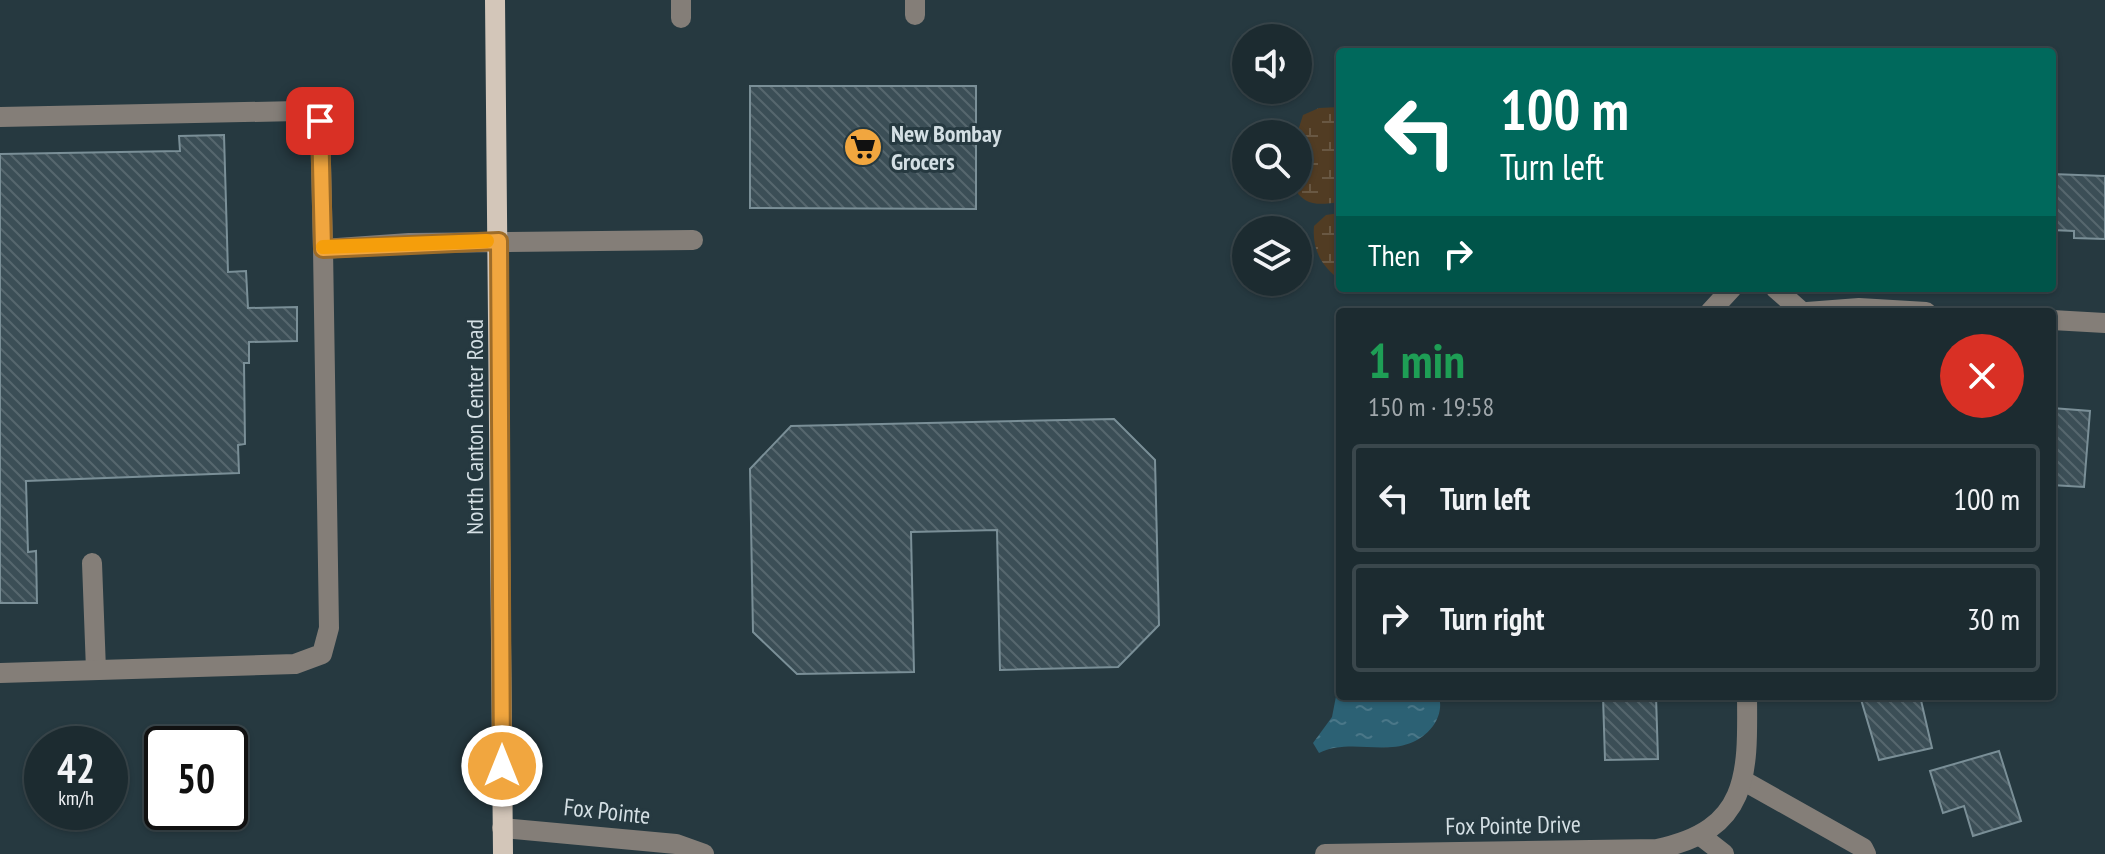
<!DOCTYPE html>
<meta charset="utf-8">
<style>
:root{--surface:#1c2b30;--page:#29373c;--text:#f1f3f6;--muted:#a0a7ab;--line:#3a474c}
body{margin:0;font-family:"PT Sans Narrow",sans-serif;background:var(--page);color:var(--text);height:100vh;display:flex;flex-direction:column;font-size:30px;white-space:nowrap}
*{box-sizing:border-box;margin:0}
p{font-size:26px;color:var(--muted)}
.icon{flex:none;width:44px;height:44px;fill:none;stroke:currentColor;stroke-width:2;stroke-linecap:round;stroke-linejoin:round}
.map{position:relative;flex:1;overflow:hidden}
.details{position:absolute;left:1336px;top:308px;width:720px;height:392px;display:flex;flex-direction:column;background:var(--surface);border-radius:8px;box-shadow:0 2px 6px #0004,0 0 0 2px var(--line)}
.details>*{flex:none}
.hud{position:absolute;left:1336px;top:48px;width:720px;height:244px;border-radius:8px;box-shadow:0 2px 6px #0004,0 0 0 2px var(--line);background:#00695c;color:#fff;overflow:hidden}
.fabs{position:absolute;left:1232px;top:24px;display:grid;gap:16px}
.fabs a{display:grid;place-items:center;width:80px;height:80px;border-radius:50%;background:var(--surface);box-shadow:0 2px 6px #0004,0 0 0 2px var(--line);font-size:40px}
.speed{position:absolute;left:24px;top:726px;display:flex;gap:16px;font-size:40px;font-weight:700;text-align:center}
.speed>*{display:grid;place-content:center;width:104px;height:104px;border-radius:50%;background:var(--surface);box-shadow:0 2px 6px #0004,0 0 0 2px var(--line);line-height:1}
.speed small{font-size:20px;font-weight:400}
.speed .limit{border:4px solid #111;border-radius:12px;background:#fff;color:#111}
.pin{position:absolute;display:grid;place-items:center;width:68px;height:68px;color:#fff;margin:-34px;border-radius:16px;box-shadow:0 4px 12px #0006}
.me{position:absolute;width:88px;margin:-44px;rotate:0deg;stroke-linejoin:round;filter:drop-shadow(0 0 6px #0008)}
.turn{display:flex;align-items:center;gap:28px;height:168px;padding:0 32px;font-size:36px}
.turn .icon{width:104px;height:104px;stroke-width:2.5}
.turn b{display:block;font-size:56px;line-height:68px}
.then{display:flex;align-items:center;height:76px;padding:0 32px;background:#0003;gap:16px;font-size:30px}
.round{display:grid;place-items:center;flex:none;width:84px;height:84px;border-radius:42px;background:var(--page)}
.overview{display:flex;align-items:center;justify-content:space-between;height:136px;padding:0 32px}
h1{font-size:48px;font-weight:600;line-height:60px;color:#1e9e55}
ul{padding:0;list-style:none}
li{display:flex;align-items:center;gap:24px;height:108px;margin:0 16px 12px;padding:0 16px;border:4px solid var(--line);border-radius:8px}
li div{flex:1}
li b{display:block;font-size:30px}
li em{font-style:normal}
.map>svg:first-child{display:block}
.wetland{fill:url(#wetland-marsh)}
.water{fill:url(#water-ripples)}
.building{fill:url(#building-back-hatch);stroke:#7a8f97;stroke-width:2}
.lines{fill:none;stroke-linecap:round;stroke-linejoin:round}
.minor{stroke:#847e78;stroke-width:20}
.major{stroke:#d3c6b9;stroke-width:20}
.route-casing{stroke:#9d6c29;stroke-width:20}
.route{stroke:#f1a63f;stroke-width:14}
.slow{stroke:#f59e0b;stroke-width:14}
.labels{text-anchor:middle;dominant-baseline:central;stroke-width:6;stroke-linejoin:round;paint-order:stroke}
.poi-label{font-size:24px;font-weight:bold;fill:#d4dfe4;stroke:#263940;text-anchor:start}
.street-label{font-size:24px;fill:#d4dfe4;stroke:#263940}
</style>
<div class="map">
<svg width="2105" height="854" viewBox="0 0 2105 854">
<defs>
<pattern id="wetland-marsh" width="20" height="14" patternUnits="userSpaceOnUse" patternTransform="scale(2)"><rect width="20" height="14" fill="#513c23"/><path d="M1 5h8M5 5V1M11 12h8M15 12V8" fill="none" stroke="#695843"/></pattern>
<pattern id="water-ripples" width="26" height="14" patternUnits="userSpaceOnUse" patternTransform="scale(2)"><rect width="26" height="14" fill="#2c6174"/><path d="M2 4q2-2 4 0t4 0M15 11q2-2 4 0t4 0" fill="none" stroke="#4a7788"/></pattern>
<pattern id="building-back-hatch" width="6" height="6" patternUnits="userSpaceOnUse" patternTransform="scale(2)"><rect width="6" height="6" fill="#3b4e56"/><path d="M-1 5l2 2M0 0l6 6M5-1l2 2" fill="none" stroke="#56676e"/></pattern>
</defs>
<rect width="100%" height="100%" fill="#263940"/>
<g class="wetland">
<path d="M1340 107V202C1319 205 1304 207 1293 186H1298L1297 134 1303 115 1319 108Z"/>
<path d="M1340 213V280C1321 266 1312 249 1314 226L1326 215Z"/>
</g>
<path class="water" d="M1340 592V696H1439C1442 707 1439 718 1433 726 1403 765 1355 735 1319 753L1313 743 1332 717 1338 686Z"/>
<g class="building">
<path d="M750 86H976V209L750 208Z"/>
<path d="M224 135 228 272 246 271 248 308 297 307V341L249 342V363H244L245 444 238 445 239 473 26 481 28 552 36 551 37 603H0V154L180 151 179 136Z"/>
<path d="M2052 174 2105 176V239L2074 238V231L2052 230Z"/>
<path d="M2052 408 2090 411 2084 487 2052 485Z"/>
<path d="M1114 419 1155 460 1159 625 1118 667 1000 670 997 530 911 532 914 672 797 674 753 632 750 469 791 426Z"/>
<path d="M1603 696H1656L1658 759 1605 760Z"/>
<path d="M1860 696H1920L1932 748 1879 760Z"/>
<path d="M1999 751 2021 821 1973 836 1964 806 1943 813 1930 771Z"/>
</g>
<g class="lines">
<g class="minor">
<path d="M681 0V18"/>
<path d="M915 15V0"/>
<path d="M0 117 298 111 320 121 323 249"/>
<path d="M1775 288 1802 312"/>
<path d="M1710 312 1732 288"/>
<path d="M1807 312 1859 308 1926 312"/>
<path d="M2052 320 2105 323"/>
<path d="M92 563 96 670"/>
<path d="M0 673 295 664 322 654 329 628 323 249 409 243 693 240"/>
<path d="M1744 781 1863 848 1866 854"/>
<path d="M502 828 676 844 704 854"/>
<path d="M1701 836 1724 854"/>
<path d="M1325 854 1657 849C1749 830 1748 775 1747 696"/>
</g>
<path class="major" d="M495 0 503 854"/>
</g>
<g class="lines">
<defs>
<path id="route" d="M320 121 323 249 499 241 502 766"/>
</defs>
<use href="#route" class="route-casing"/>
<use href="#route" class="route"/>
<path class="slow" d="M323 247 487 241"/>
</g>
<defs>
<symbol id="supermarket-disc" viewBox="-11 -11 22 22"><circle r="9.5" fill="#f1a63f" stroke="#263940"/><path d="M-6-5.5h2.5l.6 2H6L4.5 2H-2.5L-4.4-4H-6ZM-1.5 3.2a1.3 1.3 0 1 0 .1 0ZM3 3.2a1.3 1.3 0 1 0 .1 0Z" fill="#111"/></symbol>
</defs>
<g fill-rule="evenodd">
<use href="#supermarket-disc" x="841" y="125" width="44" height="44"/>
</g>
<g class="labels">
<g class="poi-label">
<text x="891" y="133">New Bombay<tspan x="891" dy="28">Grocers</tspan></text>
</g>
<g class="street-label">
<text transform="translate(474 427) rotate(-90)">North Canton Center Road</text>
<text transform="translate(607 811) rotate(6)">Fox Pointe</text>
<text transform="translate(1513 825) rotate(-1)">Fox Pointe Drive</text>
</g>
</g>
</svg>
<div class="fabs">
<a><svg class="icon" aria-label="sound" viewBox="0 0 24 24"><path d="M4 9h4l5-4v14l-5-4H4zM17 9q2 3 0 6"/></svg></a>
<a><svg class="icon" aria-label="search" viewBox="0 0 24 24"><circle cx="10" cy="10" r="6"/><path d="M15 15l6 6"/></svg></a>
<a><svg class="icon" aria-label="layers" viewBox="0 0 24 24"><path d="M12 4l9 5-9 5-9-5zM3 14l9 5 9-5"/></svg></a>
</div>
<div class="speed"><div>42<small>km/h</small></div><div class="limit">50</div></div>
<div class="pin" style="left:320px;top:121px;background:#d93025"><svg class="icon" aria-label="arrive" viewBox="0 0 24 24"><path d="M6 21V4h12l-3 4 3 4H6"/></svg></div>
<svg class="me" style="left:502px;top:766px" viewBox="-20 -20 40 40"><circle r="17" fill="#f1a63f" stroke="#fff" stroke-width="3"/><path d="M0-11L8 9 0 5-8 9z" fill="#fff"/></svg>
<div class="hud">
<div class="turn"><svg class="icon" aria-label="left" viewBox="0 0 24 24"><path d="M17 20v-9H6M10 6l-5 5 5 5"/></svg><div><b>100 m</b>Turn left</div></div>
<div class="then">Then<svg class="icon" aria-label="right" viewBox="0 0 24 24"><path d="M7 20v-9h11M14 6l5 5-5 5"/></svg></div>
</div>
<section class="details">
<div class="overview"><div><h1>1 min</h1><p>150 m · 19:58</p></div><a class="round" style="background:#d93025;color:#fff"><svg class="icon" aria-label="close" viewBox="0 0 24 24"><path d="M6 6l12 12M18 6L6 18"/></svg></a></div>
<ul>
<li><svg class="icon" aria-label="left" viewBox="0 0 24 24"><path d="M17 20v-9H6M10 6l-5 5 5 5"/></svg><div><b>Turn left</b></div><em>100 m</em></li>
<li><svg class="icon" aria-label="right" viewBox="0 0 24 24"><path d="M7 20v-9h11M14 6l5 5-5 5"/></svg><div><b>Turn right</b></div><em>30 m</em></li>
</ul>
</section>
</div>
